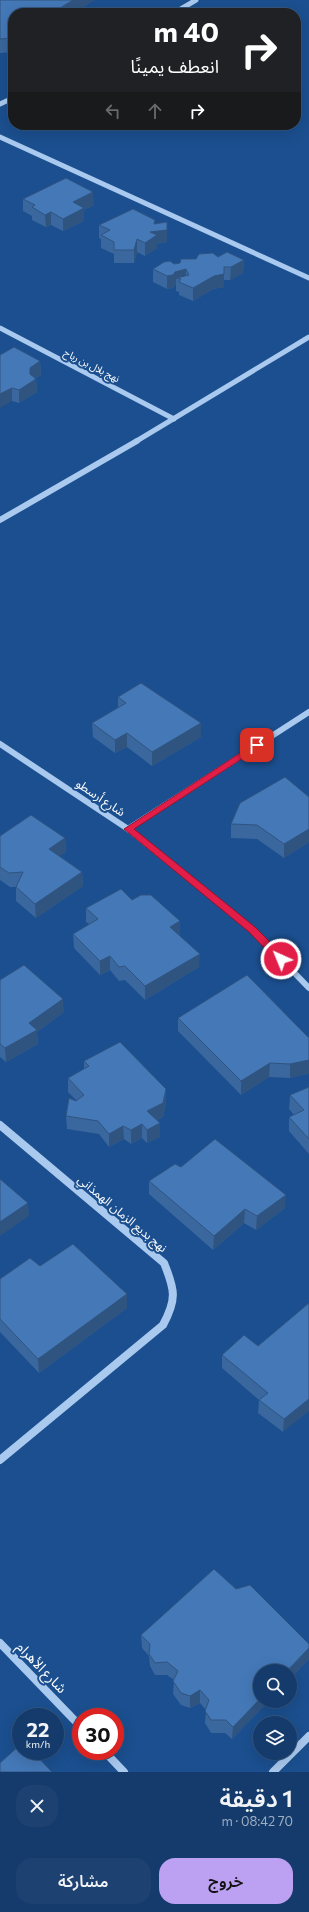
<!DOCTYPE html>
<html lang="ar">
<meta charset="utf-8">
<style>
:root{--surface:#143b6b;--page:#1d4271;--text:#f1f3f6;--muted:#9dadc1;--line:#33557e;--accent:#bca0f2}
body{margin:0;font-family:Commissioner,"Noto Sans Arabic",sans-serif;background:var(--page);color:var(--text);direction:rtl;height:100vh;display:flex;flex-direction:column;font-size:15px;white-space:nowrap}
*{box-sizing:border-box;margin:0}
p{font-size:13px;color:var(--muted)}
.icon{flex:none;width:22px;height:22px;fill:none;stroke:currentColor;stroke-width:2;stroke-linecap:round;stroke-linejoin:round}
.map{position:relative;height:1772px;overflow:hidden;direction:ltr}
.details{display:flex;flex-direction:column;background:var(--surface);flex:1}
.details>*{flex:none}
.guide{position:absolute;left:8px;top:8px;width:293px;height:122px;border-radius:16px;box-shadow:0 4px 16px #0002,0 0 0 1px var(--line);direction:rtl;background:#202124;color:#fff;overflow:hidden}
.tools{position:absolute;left:253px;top:1664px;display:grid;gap:8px}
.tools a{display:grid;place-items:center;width:44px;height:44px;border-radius:50%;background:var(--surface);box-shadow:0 4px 16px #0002,0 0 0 1px var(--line);font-size:20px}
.speed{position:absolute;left:12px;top:1708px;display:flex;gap:8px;font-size:20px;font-weight:700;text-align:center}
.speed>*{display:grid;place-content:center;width:52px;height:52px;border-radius:50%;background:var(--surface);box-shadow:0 4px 16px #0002,0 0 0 1px var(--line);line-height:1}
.speed small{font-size:10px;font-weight:400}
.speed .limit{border:6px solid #d22;background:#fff;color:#111}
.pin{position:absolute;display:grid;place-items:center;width:34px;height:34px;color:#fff;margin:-17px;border-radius:8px;box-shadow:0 2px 6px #0006}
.me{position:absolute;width:44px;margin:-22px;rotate:316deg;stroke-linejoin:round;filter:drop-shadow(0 0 3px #0008)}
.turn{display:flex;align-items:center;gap:14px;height:84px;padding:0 16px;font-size:18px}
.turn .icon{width:52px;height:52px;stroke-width:2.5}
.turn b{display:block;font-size:28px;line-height:34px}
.lanes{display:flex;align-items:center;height:38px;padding:0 16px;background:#0003;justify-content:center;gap:20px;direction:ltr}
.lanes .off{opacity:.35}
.round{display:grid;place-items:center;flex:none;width:42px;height:42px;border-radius:16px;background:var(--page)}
.overview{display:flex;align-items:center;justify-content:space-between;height:68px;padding:0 16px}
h1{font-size:24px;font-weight:600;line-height:30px}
.action{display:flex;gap:8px;margin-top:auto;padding:8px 16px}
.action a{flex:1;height:46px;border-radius:16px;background:var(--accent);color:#111;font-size:16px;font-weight:600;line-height:46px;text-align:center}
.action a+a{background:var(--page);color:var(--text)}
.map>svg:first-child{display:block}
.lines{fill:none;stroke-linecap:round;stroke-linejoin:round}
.minor-far2{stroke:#a9c9ee;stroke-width:5}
.minor-far1{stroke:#a9c9ee;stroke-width:6}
.minor{stroke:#a9c9ee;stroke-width:8}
.wall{fill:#3a679d}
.shaded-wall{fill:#305480}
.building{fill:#4478b7;stroke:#305480}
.route{fill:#e11d48;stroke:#92132f}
.labels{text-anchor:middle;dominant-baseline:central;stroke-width:4;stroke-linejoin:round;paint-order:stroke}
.far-street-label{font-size:10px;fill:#fff;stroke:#1b4f8f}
.street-label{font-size:12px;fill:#fff;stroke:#1b4f8f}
.near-street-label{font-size:14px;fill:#fff;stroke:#1b4f8f}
</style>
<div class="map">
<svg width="309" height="1772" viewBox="0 0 309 1772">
<rect width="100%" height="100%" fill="#1b4f8f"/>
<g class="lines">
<g class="minor-far2">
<path d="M174 13 196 0"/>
<path d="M0 104 13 98"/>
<path d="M0 137 309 278"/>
<path d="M0 328 174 419"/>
<path d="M135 442 309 337"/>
</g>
<g class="minor-far1">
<path d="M0 520 137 441"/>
<path d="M0 744 128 829 252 929 309 988"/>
<path d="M128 829 309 712"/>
</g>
<g class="minor">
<path d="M0 1125 164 1263C175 1290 177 1299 163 1325L0 1460"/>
<path d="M0 1643 81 1727"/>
<path d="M104 1751 124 1772"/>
<path d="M273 1772 309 1736"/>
</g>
</g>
<g class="wall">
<path d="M0 0H94L74 13H13V52L1 53H0Z"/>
<path d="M23 199 94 205 84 210V221L63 231 51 225 46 227 32 220V216L23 211Z"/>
<path d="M167 222V242L157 244V248L145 256 137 252 134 263H114V254L101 248V239L99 238V225L155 224Z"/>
<path d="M218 257 244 260 243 273 230 280H224V287L213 289 193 301 179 295V292L176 291V284L175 285 173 288 167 289 153 282V269L174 264 180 263 196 259Z"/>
<path d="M0 355 40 361 41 375 36 378V379L37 392 19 403 12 401Z"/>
<path d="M118 697 201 737 152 766 127 747 115 753 93 737 92 723 118 708Z"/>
<path d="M309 797V842L284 858 257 839 231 838V824Z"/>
<path d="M0 836 65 838 66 852 59 856 82 872 83 886 36 918 16 901V887H10L0 880Z"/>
<path d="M132 900 180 921V934L179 935 199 967 145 1000 125 980 119 981 110 970 100 975 74 948 73 934 89 924 86 922V908Z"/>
<path d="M0 980 64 1012 37 1032 38 1044 6 1062 0 1057Z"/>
<path d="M178 1018 308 1037H309V1073L307 1074 290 1078 269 1077 241 1095 178 1031Z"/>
<path d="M84 1061 166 1103 163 1117 157 1120 160 1123V1137L147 1143 142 1138 131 1144 124 1139 109 1147 99 1134 67 1129 66 1116 76 1100 68 1092V1078L84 1069Z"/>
<path d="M309 1087V1154L289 1131V1117L294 1115 289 1109 290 1095Z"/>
<path d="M181 1167 285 1208 256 1230 244 1223 213 1250 149 1194V1181Z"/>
<path d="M40 1266 127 1308 39 1373 0 1332V1279Z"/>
<path d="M309 1303 283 1432 258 1413 259 1400 222 1368V1355L258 1346Z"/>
<path d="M141 1635 309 1659 290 1679V1671L260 1701H269L232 1739 225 1733H211L205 1723 206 1710 200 1703 190 1708 181 1705 173 1694 174 1680 167 1675H155L150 1666 149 1656 142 1648Z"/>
</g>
<g class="shaded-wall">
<path d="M73 0H94L74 13H52Z"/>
<path d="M93 192 94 205 84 210V221L63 231V219L73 202Z"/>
<path d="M51 212V225L46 227 45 215Z"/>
<path d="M155 220V231L167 230V242L157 244V248L145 256V243L154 224Z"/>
<path d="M137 239V252L134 263V250Z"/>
<path d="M244 260 243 273 230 280 231 267Z"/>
<path d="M186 269V282L181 279 176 278V284L175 285 173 288 167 289V276L175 272Z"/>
<path d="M224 274V287L213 289 193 301V288L214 276Z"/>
<path d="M40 361 41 375 30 381V368Z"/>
<path d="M36 379 37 392 19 403V390Z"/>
<path d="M12 388V401L0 408V394Z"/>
<path d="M201 723V737L152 766V752Z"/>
<path d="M127 733V747L115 753V740Z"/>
<path d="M309 829V842L284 858V844Z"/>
<path d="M65 838 66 852 50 863 49 849Z"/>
<path d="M82 872 83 886 36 918 35 904Z"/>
<path d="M180 921V934L170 940V927Z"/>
<path d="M200 954 199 967 145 1000V986Z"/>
<path d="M110 956V970L100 975V961Z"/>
<path d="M63 999 64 1012 37 1032 38 1044 6 1062 5 1048 29 1023Z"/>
<path d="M309 1060V1073L307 1074 290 1078V1064Z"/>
<path d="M270 1063 269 1077 241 1095V1081Z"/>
<path d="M166 1089V1103L163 1117 147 1125V1111Z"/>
<path d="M160 1123V1137L147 1143V1130Z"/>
<path d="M142 1124V1138L131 1144V1130Z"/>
<path d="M123 1126 124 1139 109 1147V1134Z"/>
<path d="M286 1195 285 1208 256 1230 257 1216Z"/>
<path d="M28 1203 29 1216 0 1236V1222Z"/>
<path d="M245 1209 244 1223 213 1250 214 1236Z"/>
<path d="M127 1294V1308L39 1373 38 1359Z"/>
<path d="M309 1399V1411L283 1432 284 1419Z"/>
<path d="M309 1648V1659L290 1679V1671H287Z"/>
<path d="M200 1690V1703L190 1708V1696Z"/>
<path d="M260 1699V1701H269L232 1739 233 1727Z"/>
</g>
<g class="building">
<path d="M0 0H73L52 13H13V38L0 39Z"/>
<path d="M66 178 93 192 73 202 84 208 63 219 51 212 45 215 32 207 35 205 23 199Z"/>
<path d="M133 209 155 220 154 224 167 222V230L150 232 157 235 145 243 137 239 134 250H114V242L101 235 110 230 99 225Z"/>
<path d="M227 252 244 260 231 267H224V274L214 276 193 288 179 282 181 279 176 278 189 275 186 269 175 272 173 275 167 276 153 269 164 262 170 261 174 264 180 263 181 259H196L199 254 213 253 218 257Z"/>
<path d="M14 347 40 361 30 368V374L36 379 19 390 12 388 0 394V355Z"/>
<path d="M141 683 201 723 152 752 127 733 115 740 92 723 126 703 118 697Z"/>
<path d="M285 777 309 797V829L284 844 257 825 231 824 240 803Z"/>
<path d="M31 815 65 838 49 849 82 872 35 904 16 887 23 872 9 873 0 867V836Z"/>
<path d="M121 889 132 900 141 895H151L180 921 170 927 200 954 145 986 125 966 119 967 110 956 100 961 73 934 98 919 86 908Z"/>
<path d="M24 965 63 999 29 1023 37 1030 5 1048 0 1044V980Z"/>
<path d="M247 975 308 1037H309V1060L290 1064 270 1063 241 1081 178 1018Z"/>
<path d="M120 1042 166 1089 163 1103 147 1111 160 1123 147 1130 142 1124 131 1130 123 1126 109 1134 98 1121 66 1116 69 1098 76 1101 84 1095 68 1078 89 1066 84 1061Z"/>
<path d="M309 1087V1139L289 1117 304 1110 290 1095Z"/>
<path d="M215 1139 286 1195 257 1216 245 1209 214 1236 149 1181 175 1164 181 1167Z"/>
<path d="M0 1179 28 1203 0 1222Z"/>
<path d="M73 1244 127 1294 38 1359 0 1319V1279L30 1258 40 1266Z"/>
<path d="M309 1303V1399L284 1419 259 1400 268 1393 222 1355 244 1335 258 1346Z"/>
<path d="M214 1569 236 1589 250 1585 309 1644V1648L287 1671H260V1699L233 1727 226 1720H211L205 1711 209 1700 200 1690 190 1696 181 1693 173 1681 178 1671 167 1662 155 1663 149 1654 150 1644 141 1635Z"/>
<path d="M21 1744V1751H32L52 1772H0V1763Z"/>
</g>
<path class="route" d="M257 742 262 745 260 747 134 829 255 927 284 956V961H277L249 932 124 829Z"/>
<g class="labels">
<g class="far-street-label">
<text transform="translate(92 365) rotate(27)">نهج بلال بن رباح</text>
</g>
<g class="street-label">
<text transform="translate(101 797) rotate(34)">شارع أرسطو</text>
<text transform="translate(123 1213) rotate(40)">نهج بديع الزمان الهمذاني</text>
</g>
<g class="near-street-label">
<text transform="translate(42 1667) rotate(46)">شارع الأهرام</text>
</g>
</g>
</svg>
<div class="tools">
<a><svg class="icon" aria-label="search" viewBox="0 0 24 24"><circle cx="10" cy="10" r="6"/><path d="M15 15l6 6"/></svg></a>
<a><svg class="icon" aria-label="layers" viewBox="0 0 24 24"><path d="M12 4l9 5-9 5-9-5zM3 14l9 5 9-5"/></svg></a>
</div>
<div class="speed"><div>22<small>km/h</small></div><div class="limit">30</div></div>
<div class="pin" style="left:257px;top:745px;background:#d93025"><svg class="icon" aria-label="arrive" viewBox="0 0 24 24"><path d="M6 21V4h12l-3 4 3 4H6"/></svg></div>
<svg class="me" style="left:281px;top:959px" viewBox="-20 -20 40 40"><circle r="17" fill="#e11d48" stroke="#fff" stroke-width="3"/><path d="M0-11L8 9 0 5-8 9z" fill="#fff"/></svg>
<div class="guide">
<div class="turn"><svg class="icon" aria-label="right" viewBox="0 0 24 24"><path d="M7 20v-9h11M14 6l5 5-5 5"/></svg><div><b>40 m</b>انعطف يمينًا</div></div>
<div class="lanes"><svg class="icon off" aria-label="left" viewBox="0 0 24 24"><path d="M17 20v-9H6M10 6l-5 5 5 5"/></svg><svg class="icon off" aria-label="ahead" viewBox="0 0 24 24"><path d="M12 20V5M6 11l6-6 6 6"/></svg><svg class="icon" aria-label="right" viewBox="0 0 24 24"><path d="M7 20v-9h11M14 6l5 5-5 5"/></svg></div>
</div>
</div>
<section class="details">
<div class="overview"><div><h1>1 دقيقة</h1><p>70 m · 08:42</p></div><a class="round"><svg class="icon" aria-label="close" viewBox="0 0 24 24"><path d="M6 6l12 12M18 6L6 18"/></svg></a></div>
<div class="action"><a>خروج</a><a>مشاركة</a></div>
</section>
